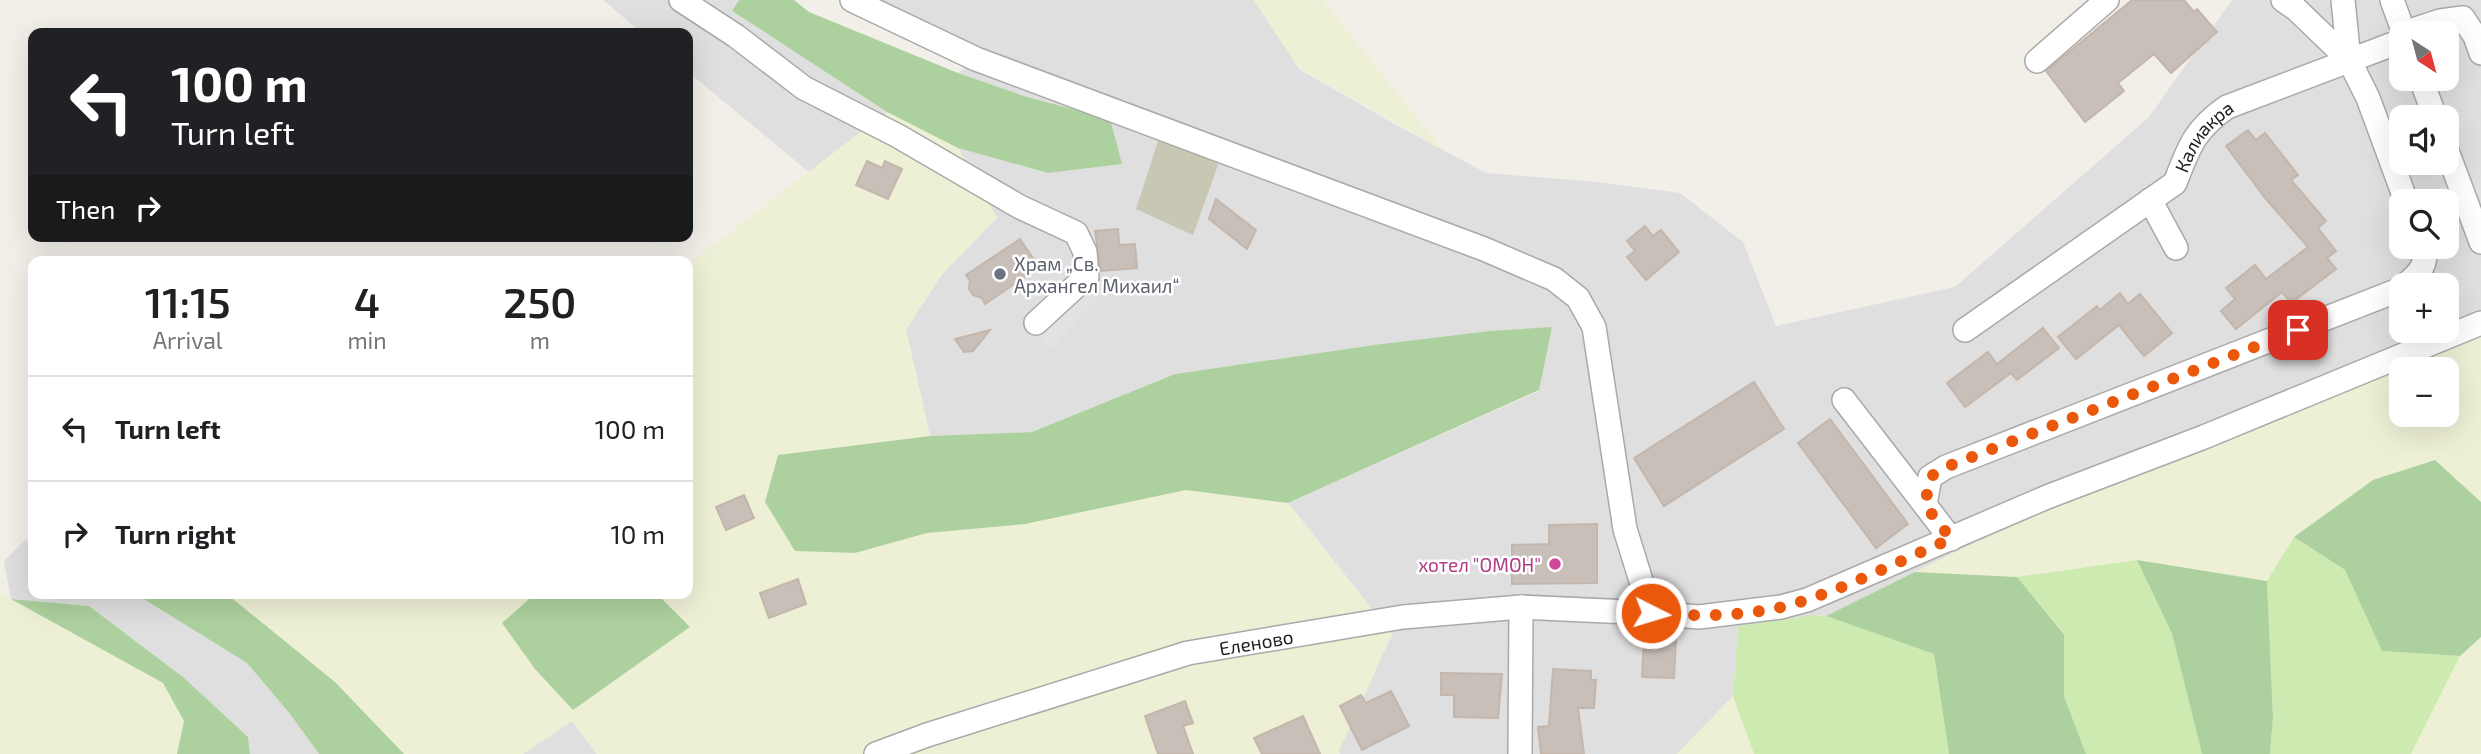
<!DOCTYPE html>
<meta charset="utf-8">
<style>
:root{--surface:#fff;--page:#f2f2f2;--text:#202124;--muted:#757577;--line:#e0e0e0}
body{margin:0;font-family:"Exo 2",sans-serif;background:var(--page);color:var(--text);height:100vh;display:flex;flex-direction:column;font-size:26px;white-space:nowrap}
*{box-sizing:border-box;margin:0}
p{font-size:23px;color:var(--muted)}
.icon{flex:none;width:38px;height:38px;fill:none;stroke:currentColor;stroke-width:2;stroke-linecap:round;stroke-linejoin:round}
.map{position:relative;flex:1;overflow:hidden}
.sheet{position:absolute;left:28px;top:256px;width:665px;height:343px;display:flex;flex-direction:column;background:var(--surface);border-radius:14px;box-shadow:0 7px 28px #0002}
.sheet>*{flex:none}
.banner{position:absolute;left:28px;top:28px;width:665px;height:214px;border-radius:14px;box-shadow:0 7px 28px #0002;background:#202124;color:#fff;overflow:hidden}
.needle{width:46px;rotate:144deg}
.controls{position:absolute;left:2389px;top:21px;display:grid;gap:14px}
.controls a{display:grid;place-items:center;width:70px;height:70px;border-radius:14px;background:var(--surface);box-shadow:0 7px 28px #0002;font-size:35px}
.pin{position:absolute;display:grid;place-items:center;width:60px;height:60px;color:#fff;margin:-30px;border-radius:14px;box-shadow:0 4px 10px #0006}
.me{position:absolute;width:77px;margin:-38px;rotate:95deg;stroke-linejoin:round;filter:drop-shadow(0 0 5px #0008)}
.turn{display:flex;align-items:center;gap:24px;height:147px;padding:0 28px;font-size:32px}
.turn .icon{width:91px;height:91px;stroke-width:2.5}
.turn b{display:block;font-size:49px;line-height:60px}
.then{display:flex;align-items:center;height:66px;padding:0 28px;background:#0003;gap:14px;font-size:26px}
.eta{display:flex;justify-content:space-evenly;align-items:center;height:119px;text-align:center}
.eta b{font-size:42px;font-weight:600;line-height:49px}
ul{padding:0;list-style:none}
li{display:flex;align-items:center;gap:21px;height:105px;padding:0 28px;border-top:2px solid var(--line)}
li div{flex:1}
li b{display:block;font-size:26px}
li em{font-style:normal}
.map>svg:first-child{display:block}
.residential{fill:#e0dfdf;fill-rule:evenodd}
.construction{fill:#c7c7b4}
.farmland{fill:#eef0d5;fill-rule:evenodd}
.grass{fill:#cdebb0}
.forest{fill:#add19e}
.parking{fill:#e2e2e2}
.building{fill:#c7bfb8;stroke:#c4b6ab;stroke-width:2}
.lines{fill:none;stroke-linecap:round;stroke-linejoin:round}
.minor-casing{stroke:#a9a9a9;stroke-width:26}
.minor{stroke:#fff;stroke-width:23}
.route{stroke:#ea580c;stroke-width:12;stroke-dasharray:0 21.6}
.worship-dot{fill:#6b7280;stroke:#fff;stroke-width:2.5}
.hotel-dot{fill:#d1479c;stroke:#fff;stroke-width:2.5}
.labels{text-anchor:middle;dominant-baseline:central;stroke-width:5;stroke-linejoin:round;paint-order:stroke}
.street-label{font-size:19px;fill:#222;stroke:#fff}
.worship-label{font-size:19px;fill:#5b616d;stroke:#fff;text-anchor:start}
.hotel-label{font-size:19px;fill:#b23c85;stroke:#fff;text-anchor:end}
</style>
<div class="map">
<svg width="2481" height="754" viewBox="0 0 2481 754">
<rect width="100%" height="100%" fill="#f2efe9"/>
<g class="residential">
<path d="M603 0H738L733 12 887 112 809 172 688 72V33H642Z"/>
<path d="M852 0H1254L1299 69 1400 127 1486 173 1598 182 1680 193 1743 242 1776 326 1955 287 2149 117 2232 0H2481V314L2447 328 2446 285H2401V331H2439L2251 407 1826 616 1814 615 1738 626 1733 696 1677 754H1340L1338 751 1392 634 1288 503 1539 391 1374 345 1175 374 1032 432 930 436 906 330 942 274 997 218 958 148 1048 173 1122 164 1027 97 958 73 976 60ZM2401 33H2446V79H2401ZM2401 117H2446V163H2401ZM2401 201H2446V247H2401Z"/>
<path d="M25 540 33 542V593H134L247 663 290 714 319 754H250L248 737 183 677 89 606 11 599 4 561Z"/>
<path d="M572 721 597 754H523Z"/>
</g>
<path class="construction" d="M1160 135 1211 154 1218 165 1193 235 1136 209Z"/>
<g class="farmland">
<path d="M1254 0H1323L1442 149 1299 68Z"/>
<path d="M887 112 958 148 997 218 942 274 906 330 930 436 778 456 855 553 927 533 1025 524 1186 490 1288 503 1392 634 1339 751 1340 754H597L572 721 523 754H404L335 682 236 601 246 593H536L502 623 573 710 689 627 656 593H688V264Z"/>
<path d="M2481 314V502L2435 460 2373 480 2294 537 2267 581 2137 560 2017 577 1915 572 2251 407ZM2401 369H2446V415H2401Z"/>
<path d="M0 592 163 683 184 721 177 754H0Z"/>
<path d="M2481 637V754H2411L2460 656Z"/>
<path d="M1733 696 1754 754H1677Z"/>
</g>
<g class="grass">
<path d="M2294 537 2345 570 2382 651 2460 656 2411 754H2270L2273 717 2267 581Z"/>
<path d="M2137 560 2172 634 2202 754H2086L2064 696V633L2017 577Z"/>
<path d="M1814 615 1826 616 1934 654 1949 754H1754L1733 696 1738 626Z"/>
</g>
<g class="forest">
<path d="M739 0H794L809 12 958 73 1027 97 1110 119 1122 164 1048 173 958 148 887 112 732 11Z"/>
<path d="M1552 327 1539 390 1288 503 1186 490 1025 524 927 533 855 553 795 551 765 502 778 455 930 436 1032 432 1175 374 1374 345 1490 331Z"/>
<path d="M2435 460 2481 502V637L2460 656 2382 651 2345 570 2294 537 2373 480Z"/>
<path d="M2137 560 2267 581 2273 717 2270 754H2202L2172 634Z"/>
<path d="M1915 572 2017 577 2064 634V696L2086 754H1949L1934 654 1826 616Z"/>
<path d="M134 593H214L233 599 335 682 404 754H319L290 714 247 663Z"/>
<path d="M536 593H656L690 627 573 710 535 669 502 623Z"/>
<path d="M11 599 89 606 183 677 248 737 250 754H177L184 721 163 683Z"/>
</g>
<path class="parking" d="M1079 274 1101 294 1050 351 1030 319Z"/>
<g class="building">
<path d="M2132 0H2184L2194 12 2197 9 2217 32 2171 73 2154 54 2118 83 2124 91 2085 122 2046 71Z"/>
<path d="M2248 130 2256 140 2265 133 2298 175 2291 180 2326 221 2318 228 2336 251 2327 258 2336 269 2291 303 2282 292 2236 329 2221 311 2235 299 2226 288 2255 265 2266 279 2308 247 2266 199 2226 146Z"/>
<path d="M867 161 882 168 885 161 902 169 888 199 856 185Z"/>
<path d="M1216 199 1256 230 1247 249 1209 219Z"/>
<path d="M1645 226 1653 236 1661 230 1679 252 1646 280 1627 257 1635 251 1627 241Z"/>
<path d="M1118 229 1119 245 1135 244 1137 268 1101 271 1095 231Z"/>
<path d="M1020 239 1039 267 985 304 982 298 973 295 969 289 970 281 966 275Z"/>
<path d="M2120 293 2128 304 2140 294 2172 333 2144 356 2119 325 2076 359 2058 337 2097 306 2100 310Z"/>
<path d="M2043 328 2059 348 2017 380 2011 373 1965 407 1947 383 1988 352 1997 364Z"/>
<path d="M990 330 973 351 964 352 955 339Z"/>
<path d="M1754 382 1784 429 1664 506 1634 458Z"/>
<path d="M1830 419 1908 524 1876 548 1798 443Z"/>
<path d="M744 495 754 518 726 530 716 507Z"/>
<path d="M1597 524V583L1512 584V545L1549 544V525Z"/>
<path d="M798 579 806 604 769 618 760 593Z"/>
<path d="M1644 638H1676L1674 678 1642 677Z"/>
<path d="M1553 669 1591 671V680H1596L1594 708H1578L1584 754H1541L1538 727 1549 726Z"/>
<path d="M1441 673 1502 674 1498 718 1454 717V695H1441Z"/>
<path d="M1391 691 1409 726 1362 750 1340 706 1361 695 1366 703Z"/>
<path d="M1185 701 1193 723 1183 726 1193 754H1158L1145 716Z"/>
<path d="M1303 716 1320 754H1262L1254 738Z"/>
</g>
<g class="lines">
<defs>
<g id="minor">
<path d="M681 0 736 36 804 88 898 136 1020 207 1076 233 1085 252 1087 276 1036 323"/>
<path d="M852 0 976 59 1484 249 1554 279 1578 298 1594 327 1625 529 1651 613 1699 617 1781 607 1807 600 2047 497 2204 437 2481 323"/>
<path d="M2283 0 2296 9 2349 60"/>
<path d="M2343 0 2349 60 2368 98 2406 201"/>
<path d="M2392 0 2404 33"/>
<path d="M2404 33 2440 21 2463 18 2475 36 2481 53"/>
<path d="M2037 61 2107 0"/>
<path d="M2421 79 2435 117"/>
<path d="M2446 148 2481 242"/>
<path d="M2150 200 2176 248"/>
<path d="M2405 285C2418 275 2429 264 2423 247"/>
<path id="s1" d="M1965 330 2175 183C2189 147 2194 130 2227 107L2401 41"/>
<path d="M1844 400 1925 505"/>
<path d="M1951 539 1925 505 1930 477 1946 467 2401 289"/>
<path id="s2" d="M876 754 927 735 1188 653 1403 617 1521 607 1651 613"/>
<path d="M1520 754 1521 607"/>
</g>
</defs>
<use href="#minor" class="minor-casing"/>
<use href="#minor" class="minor"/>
</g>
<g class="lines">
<path class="route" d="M1651 613C1702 617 1757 617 1806 600 1856 584 1903 559 1951 539L1925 505 1930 477 1946 467 2298 330"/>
</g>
<circle class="worship-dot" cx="1000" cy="274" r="7"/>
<circle class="hotel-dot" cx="1555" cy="564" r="7"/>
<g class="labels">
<g class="street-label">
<text stroke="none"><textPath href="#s1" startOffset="312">Калиакра</textPath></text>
<text stroke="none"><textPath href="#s2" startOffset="397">Еленово</textPath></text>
</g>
<g class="worship-label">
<text x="1014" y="263">Храм „Св.<tspan x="1014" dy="22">Архангел Михаил“</tspan></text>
</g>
<g class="hotel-label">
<text x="1541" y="564">хотел "ОМОН"</text>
</g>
</g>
</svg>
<div class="controls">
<a><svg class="needle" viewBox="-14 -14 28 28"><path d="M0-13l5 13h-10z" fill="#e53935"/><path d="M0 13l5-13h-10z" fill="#757577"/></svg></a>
<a><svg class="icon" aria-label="sound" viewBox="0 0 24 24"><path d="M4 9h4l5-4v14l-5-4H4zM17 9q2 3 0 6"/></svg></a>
<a><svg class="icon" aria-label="search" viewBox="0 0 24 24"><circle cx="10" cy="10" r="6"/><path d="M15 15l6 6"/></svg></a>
<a>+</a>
<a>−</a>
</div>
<div class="pin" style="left:2298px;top:330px;background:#d93025"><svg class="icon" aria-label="arrive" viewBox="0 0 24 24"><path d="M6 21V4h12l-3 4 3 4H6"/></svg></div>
<svg class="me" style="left:1651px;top:613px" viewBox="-20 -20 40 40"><circle r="17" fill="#ea580c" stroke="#fff" stroke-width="3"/><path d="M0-11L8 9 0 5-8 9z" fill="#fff"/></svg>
<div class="banner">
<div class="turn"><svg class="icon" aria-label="left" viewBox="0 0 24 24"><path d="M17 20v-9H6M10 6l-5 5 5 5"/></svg><div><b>100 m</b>Turn left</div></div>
<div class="then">Then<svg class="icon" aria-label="right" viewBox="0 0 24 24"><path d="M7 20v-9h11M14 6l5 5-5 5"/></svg></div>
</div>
<section class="sheet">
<div class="eta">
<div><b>11:15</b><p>Arrival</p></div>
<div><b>4</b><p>min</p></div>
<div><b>250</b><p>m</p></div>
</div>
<ul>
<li><svg class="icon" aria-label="left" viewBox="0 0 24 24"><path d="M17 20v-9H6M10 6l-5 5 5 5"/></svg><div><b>Turn left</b></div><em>100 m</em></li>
<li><svg class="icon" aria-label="right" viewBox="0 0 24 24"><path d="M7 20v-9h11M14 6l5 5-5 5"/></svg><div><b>Turn right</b></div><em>10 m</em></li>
</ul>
</section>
</div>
